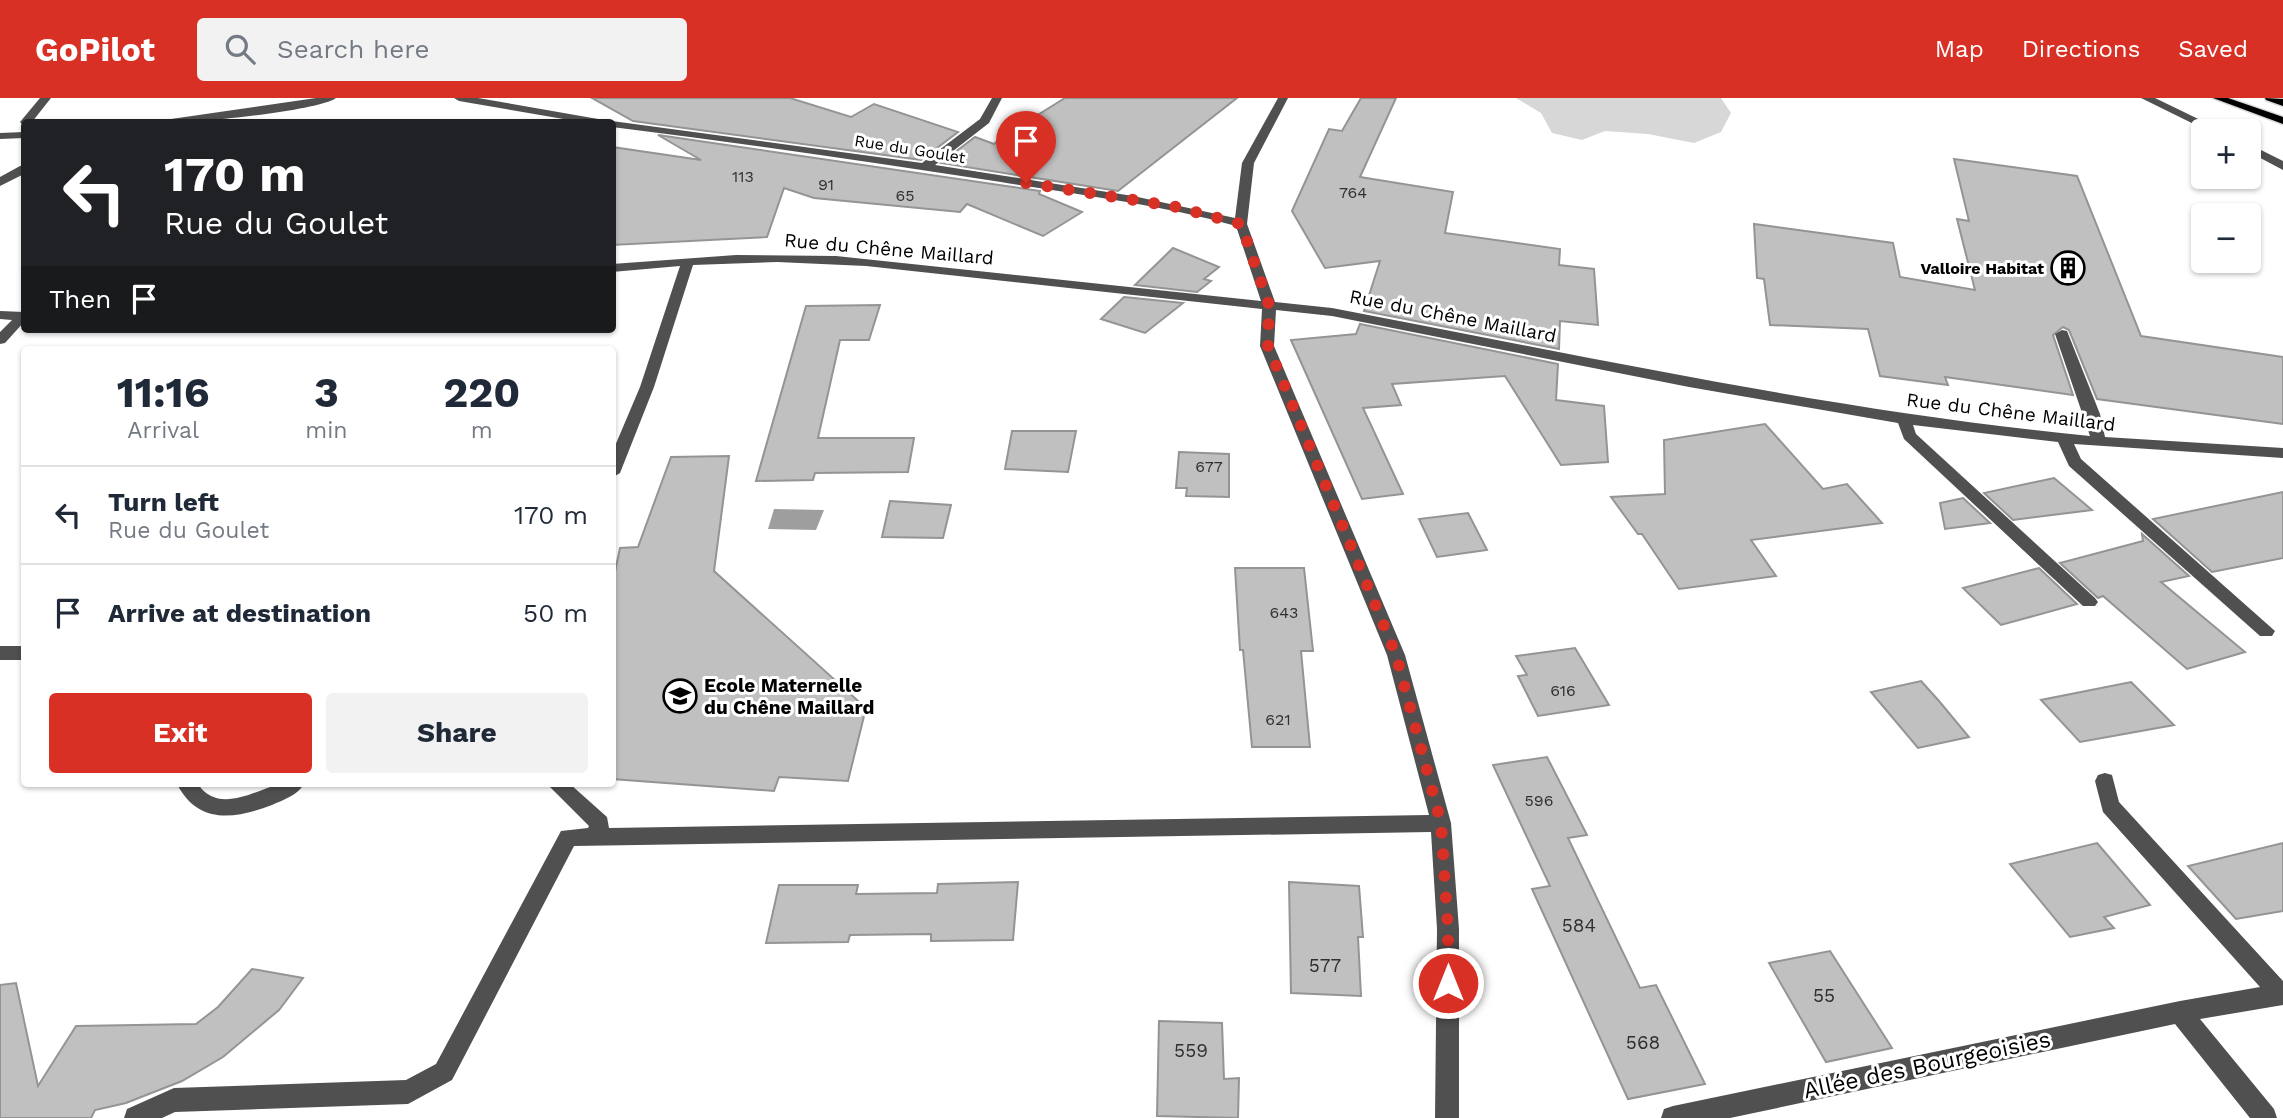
<!DOCTYPE html>
<meta charset="utf-8">
<style>
:root{--surface:#fff;--page:#f2f2f3;--text:#1f2937;--muted:#747a83;--line:#e0e1e3;--accent:#d93025}
body{margin:0;font-family:"Work Sans",sans-serif;background:var(--page);color:var(--text);height:100vh;display:flex;flex-direction:column;font-size:26px;white-space:nowrap}
*{box-sizing:border-box;margin:0}
p{font-size:23px;color:var(--muted)}
.icon{flex:none;width:38px;height:38px;fill:none;stroke:currentColor;stroke-width:2;stroke-linecap:round;stroke-linejoin:round}
.map{position:relative;flex:1;overflow:hidden}
.panel{position:absolute;left:21px;top:248px;width:595px;height:441px;display:flex;flex-direction:column;background:var(--surface);border-radius:7px;box-shadow:0 2px 5px #0004}
.panel>*{flex:none}
.banner{position:absolute;left:21px;top:21px;width:595px;height:214px;border-radius:7px;box-shadow:0 2px 5px #0004;background:#202124;color:#fff;overflow:hidden}
.buttons{position:absolute;left:2191px;top:21px;display:grid;gap:14px}
.buttons a{display:grid;place-items:center;width:70px;height:70px;border-radius:7px;background:var(--surface);box-shadow:0 2px 5px #0004;font-size:35px}
.pin{position:absolute;display:grid;place-items:center;width:60px;height:60px;color:#fff;margin:-72px -30px;border-radius:50% 50% 50% 0;rotate:-45deg;box-shadow:0 0 7px #0007}
.pin .icon{rotate:45deg}
.me{position:absolute;width:77px;margin:-38px;rotate:0deg;stroke-linejoin:round;filter:drop-shadow(0 0 5px #0008)}
.turn{display:flex;align-items:center;gap:24px;height:147px;padding:0 28px;font-size:32px}
.turn .icon{width:91px;height:91px;stroke-width:2.5}
.turn b{display:block;font-size:49px;line-height:60px}
.then{display:flex;align-items:center;height:66px;padding:0 28px;background:#0003;gap:14px;font-size:26px}
.eta{display:flex;justify-content:space-evenly;align-items:center;height:119px;text-align:center}
.eta b{font-size:42px;font-weight:700;line-height:49px}
.primary-button{display:flex;gap:14px;margin-top:auto;padding:14px 28px}
.primary-button a{flex:1;height:80px;border-radius:7px;background:var(--accent);color:#fff;font-size:28px;font-weight:700;line-height:80px;text-align:center}
.primary-button a+a{background:var(--page);color:var(--text)}
ul{padding:0;list-style:none}
li{display:flex;align-items:center;gap:21px;height:98px;padding:0 28px;border-top:2px solid var(--line)}
li div{flex:1}
li b{display:block;font-size:26px}
li em{font-style:normal}
header{display:flex;align-items:center;gap:42px;box-sizing:border-box;height:98px;padding:0 35px;background:var(--accent);color:#fff}
header strong{font-size:33px}
nav{display:flex;gap:38px;margin-inline-start:auto;font-size:24px}
.search{width:490px;height:63px;background:var(--page);display:flex;align-items:center;gap:18px;box-sizing:border-box;padding:0 24px;border-radius:7px;color:var(--muted);font-size:26px}
.map>svg:first-child{display:block}
.green{fill:#d7d7d7}
.water{fill:#9e9e9e}
.building{fill:#c0c0c0;stroke:#949494;stroke-width:2}
.lines{fill:none;stroke-linecap:round;stroke-linejoin:round}
.major-casing{stroke:#dbdbdb;stroke-width:3}
.minor{fill:#505050;fill-rule:evenodd}
.major{fill:#000;fill-rule:evenodd}
.route{stroke:#d93025;stroke-width:12;stroke-dasharray:0 21.6}
.labels{text-anchor:middle;dominant-baseline:central;stroke-width:6;stroke-linejoin:round;paint-order:stroke}
.far-street-label{font-size:16px;fill:#000;stroke:#fff}
.number-label{font-size:16px;fill:#303030}
.far-poi-label{font-size:16px;font-weight:bold;fill:#000;stroke:#fff;text-anchor:end}
.street-label{font-size:19px;fill:#000;stroke:#fff}
.poi-label{font-size:19px;font-weight:bold;fill:#000;stroke:#fff;text-anchor:start}
.near-number-label{font-size:19px;fill:#303030}
.near-street-label{font-size:23px;fill:#000;stroke:#fff}
</style>
<header>
<strong>GoPilot</strong>
<div class="search"><svg class="icon" aria-label="search" viewBox="0 0 24 24"><circle cx="10" cy="10" r="6"/><path d="M15 15l6 6"/></svg>Search here</div>
<nav><a>Map</a><a>Directions</a><a>Saved</a></nav>
</header>
<div class="map">
<svg width="2283" height="1020" viewBox="0 0 2283 1020">
<rect width="100%" height="100%" fill="#fff"/>
<path class="green" d="M1516 0H1721L1731 15 1721 34 1694 45 1648 36 1605 33 1582 42 1552 35 1541 15Z"/>
<path class="water" d="M774 411 824 412 816 432 768 431Z"/>
<g class="building">
<path d="M592 0H790L851 19 874 6 958 34 921 62 633 23Z"/>
<path d="M1065 0H1237L1118 93 941 65 975 39 994 46 1016 27 1020 28Z"/>
<path d="M1361 0H1396L1360 79 1453 94 1445 135 1560 151 1559 167 1594 171 1598 227 1560 223 1559 251 1364 213 1380 163 1325 170 1292 113 1329 31 1342 33Z"/>
<path d="M658 37 1040 93 1039 96 1082 114 1043 138 967 106 960 114 814 100 784 90 767 139 612 147V49L701 62Z"/>
<path d="M1954 61 2077 78 2141 238 2283 259V326L2097 301 2069 232 2063 229 2053 237 2073 297 1945 279 1948 287 1880 278 1868 231 1770 227 1764 181 1757 180 1754 126 1893 145 1900 179 1975 192 1957 121 1969 123Z"/>
<path d="M1173 150 1219 169 1204 181 1211 183 1197 194 1135 187Z"/>
<path d="M1124 199 1183 205 1145 235 1101 221Z"/>
<path d="M880 207 869 242H840L818 340H914L908 374 815 375 813 382 756 383 806 208Z"/>
<path d="M1360 226 1558 266 1556 302 1604 308 1608 364 1561 367 1505 278 1392 286 1401 307 1363 310 1403 396 1362 401 1291 242 1356 236Z"/>
<path d="M1765 326 1823 391 1847 386 1882 425 1751 442 1776 478 1679 491 1642 436H1638L1611 399 1665 396 1664 342Z"/>
<path d="M1012 333H1076L1068 374 1005 371Z"/>
<path d="M1179 354 1229 356V399L1186 398 1187 390H1176Z"/>
<path d="M729 358 714 473 866 610 848 683 779 679 774 693 612 681V488L620 450 638 449 671 359Z"/>
<path d="M2054 380 2092 412 2013 422 1984 395Z"/>
<path d="M2283 394V460L2212 474 2153 421Z"/>
<path d="M1963 400 1990 425 1945 431 1940 405Z"/>
<path d="M890 403 951 407 943 440 882 439Z"/>
<path d="M1468 415 1487 452 1437 459 1419 421Z"/>
<path d="M2142 436 2189 478 2161 484 2245 554 2187 571 2103 498 2098 500 2060 465 2143 443Z"/>
<path d="M1235 470H1304L1313 553H1301L1310 649H1252L1243 552H1240Z"/>
<path d="M2039 470 2077 506 2001 527 1963 490Z"/>
<path d="M1575 550 1609 607 1538 618 1518 578 1527 577 1516 558Z"/>
<path d="M1921 583 1939 603 1969 639 1918 650 1871 594Z"/>
<path d="M2131 584 2174 627 2080 644 2041 602Z"/>
<path d="M1547 659 1587 737 1568 740 1640 890 1656 887 1705 986 1628 1001 1532 791 1550 788 1493 667Z"/>
<path d="M2097 745 2150 807 2104 819 2114 830 2070 839 2010 766Z"/>
<path d="M2283 745V813L2236 821 2188 768Z"/>
<path d="M1018 784 1013 842 931 843V836L850 837 848 844 766 845 779 787H858L856 796 937 795 938 786Z"/>
<path d="M1289 784 1359 788 1363 839H1358L1361 898 1291 895Z"/>
<path d="M1830 853 1892 950 1826 964 1769 865Z"/>
<path d="M252 871 303 880 279 912 223 959 182 983 126 1005 95 1012 91 1020H0V887L16 885 38 988 76 928 196 926 218 909Z"/>
<path d="M1159 923 1222 925 1224 981 1239 980 1238 1020 1157 1018Z"/>
</g>
<g class="lines">
<defs>
<g id="major">
<path d="M2213 0H2228L2283 19V26Z"/>
<path d="M2265 0 2283 1V8L2266 2Z"/>
</g>
</defs>
<use href="#major" class="major-casing"/>
<g class="minor">
<path d="M40 0H51L32 24 22 26 20 24Z"/>
<path d="M316 0H336C318 13 191 26 165 24L171 21Z"/>
<path d="M454 0H478L598 21 604 24H581L459 3Z"/>
<path d="M992 0H1002L989 25 935 67 1133 98 1235 120 1242 65 1278 0H1288L1254 65 1247 126 1275 204 1332 210C1584 258 1834 313 2090 338L2055 236 2062 232 2067 233 2100 316 2105 339 2283 350V360L2074 346 2081 361 2275 533 2272 538H2260L2069 368 2058 344 1913 327 1916 336 2095 500 2098 504 2095 508H2083L1904 341 1898 325 1689 289 1332 218 1276 212 1274 248 1405 557 1451 725 1459 831V1020H1435L1437 831 1431 734 574 748 452 982 408 1006 175 1014 162 1020H124L127 1011 174 990 406 982 436 966 561 733 588 730 589 728 547 686H570L607 719 609 730 1429 717 1387 557 1260 248 1262 211 866 168 777 164 693 167 654 289 620 375 612 380V355L640 289 680 168 612 174V166L736 157 836 158 1261 203 1236 128C1159 106 1080 97 1001 84 872 64 742 45 612 29V24H607L612 23 922 65 980 21Z"/>
<path d="M2141 0H2155L2223 33H2208Z"/>
<path d="M24 34V40L0 41V35Z"/>
<path d="M2249 46 2283 63V72L2249 54Z"/>
<path d="M20 68H24V76L0 88V79Z"/>
<path d="M0 213 24 214V224L5 245 0 246V234L12 222 0 221Z"/>
<rect x="0" y="548" width="24" height="14"/>
<path d="M2105 675 2112 677 2119 704 2283 883V907L2200 921 2274 1011 2277 1020H2250L2175 926 1730 1020H1661L1664 1011 1673 1008 2180 903 2260 889 2103 714 2095 683 2098 677Z"/>
<path d="M177 686H198C217 715 251 695 276 687 284 684 295 686 304 686 298 697 283 702 272 707 235 721 198 727 177 686Z"/>
</g>
<use href="#major" class="major"/>
</g>
<g class="lines">
<path class="route" d="M1026 85 1172 108 1241 126 1269 207 1268 248 1396 557 1441 725 1448 831V885"/>
</g>
<defs>
<symbol id="building-ring" viewBox="-11 -11 22 22"><circle r="9.5" fill="#fff" stroke="#000" stroke-width="1.5"/><path d="M-4-6H4V6H1V3H-1V6H-4ZM-2.5-4.3h1.7v1.8h-1.7ZM.8-4.3h1.7v1.8H.8ZM-2.5-1h1.7V.8h-1.7ZM.8-1h1.7V.8H.8Z" fill="#000"/></symbol>
<symbol id="school-ring" viewBox="-11 -11 22 22"><circle r="9.5" fill="#fff" stroke="#000" stroke-width="1.5"/><path d="M0-5L7-2L0 1L-7-2ZM-4 1L0 2.5L4 1V4Q0 6-4 4Z" fill="#000"/></symbol>
</defs>
<g fill-rule="evenodd">
<use href="#building-ring" x="2049" y="151" width="38" height="38"/>
<use href="#school-ring" x="661" y="579" width="38" height="38"/>
</g>
<g class="labels">
<g class="far-street-label">
<text transform="translate(910 51) rotate(9)">Rue du Goulet</text>
</g>
<g class="number-label">
<text x="743" y="78">113</text>
<text x="826" y="86">91</text>
<text x="1353" y="94">764</text>
<text x="905" y="97">65</text>
<text x="1209" y="368">677</text>
<text x="1284" y="514">643</text>
<text x="1563" y="592">616</text>
<text x="1278" y="621">621</text>
<text x="1539" y="702">596</text>
</g>
<g class="far-poi-label">
<text x="2044" y="170">Valloire Habitat</text>
</g>
<g class="street-label">
<text transform="translate(889 151) rotate(5)">Rue du Chêne Maillard</text>
<text transform="translate(1453 218) rotate(11)">Rue du Chêne Maillard</text>
<text transform="translate(2011 314) rotate(7)">Rue du Chêne Maillard</text>
</g>
<g class="poi-label">
<text x="704" y="587">Ecole Maternelle<tspan x="704" dy="22">du Chêne Maillard</tspan></text>
</g>
<g class="near-number-label">
<text x="1579" y="827">584</text>
<text x="1325" y="867">577</text>
<text x="1824" y="897">55</text>
<text x="1643" y="944">568</text>
<text x="1191" y="952">559</text>
</g>
<g class="near-street-label">
<text transform="translate(1927 967) rotate(-12)">Allée des Bourgeoisies</text>
</g>
</g>
</svg>
<div class="buttons">
<a>+</a>
<a>−</a>
</div>
<div class="pin" style="left:1026px;top:85px;background:#d93025"><svg class="icon" aria-label="arrive" viewBox="0 0 24 24"><path d="M6 21V4h12l-3 4 3 4H6"/></svg></div>
<svg class="me" style="left:1448px;top:885px" viewBox="-20 -20 40 40"><circle r="17" fill="#d93025" stroke="#fff" stroke-width="3"/><path d="M0-11L8 9 0 5-8 9z" fill="#fff"/></svg>
<div class="banner">
<div class="turn"><svg class="icon" aria-label="left" viewBox="0 0 24 24"><path d="M17 20v-9H6M10 6l-5 5 5 5"/></svg><div><b>170 m</b>Rue du Goulet</div></div>
<div class="then">Then<svg class="icon" aria-label="arrive" viewBox="0 0 24 24"><path d="M6 21V4h12l-3 4 3 4H6"/></svg></div>
</div>
<section class="panel">
<div class="eta">
<div><b>11:16</b><p>Arrival</p></div>
<div><b>3</b><p>min</p></div>
<div><b>220</b><p>m</p></div>
</div>
<ul>
<li><svg class="icon" aria-label="left" viewBox="0 0 24 24"><path d="M17 20v-9H6M10 6l-5 5 5 5"/></svg><div><b>Turn left</b><p>Rue du Goulet</p></div><em>170 m</em></li>
<li><svg class="icon" aria-label="arrive" viewBox="0 0 24 24"><path d="M6 21V4h12l-3 4 3 4H6"/></svg><div><b>Arrive at destination</b></div><em>50 m</em></li>
</ul>
<div class="primary-button"><a>Exit</a><a>Share</a></div>
</section>
</div>
